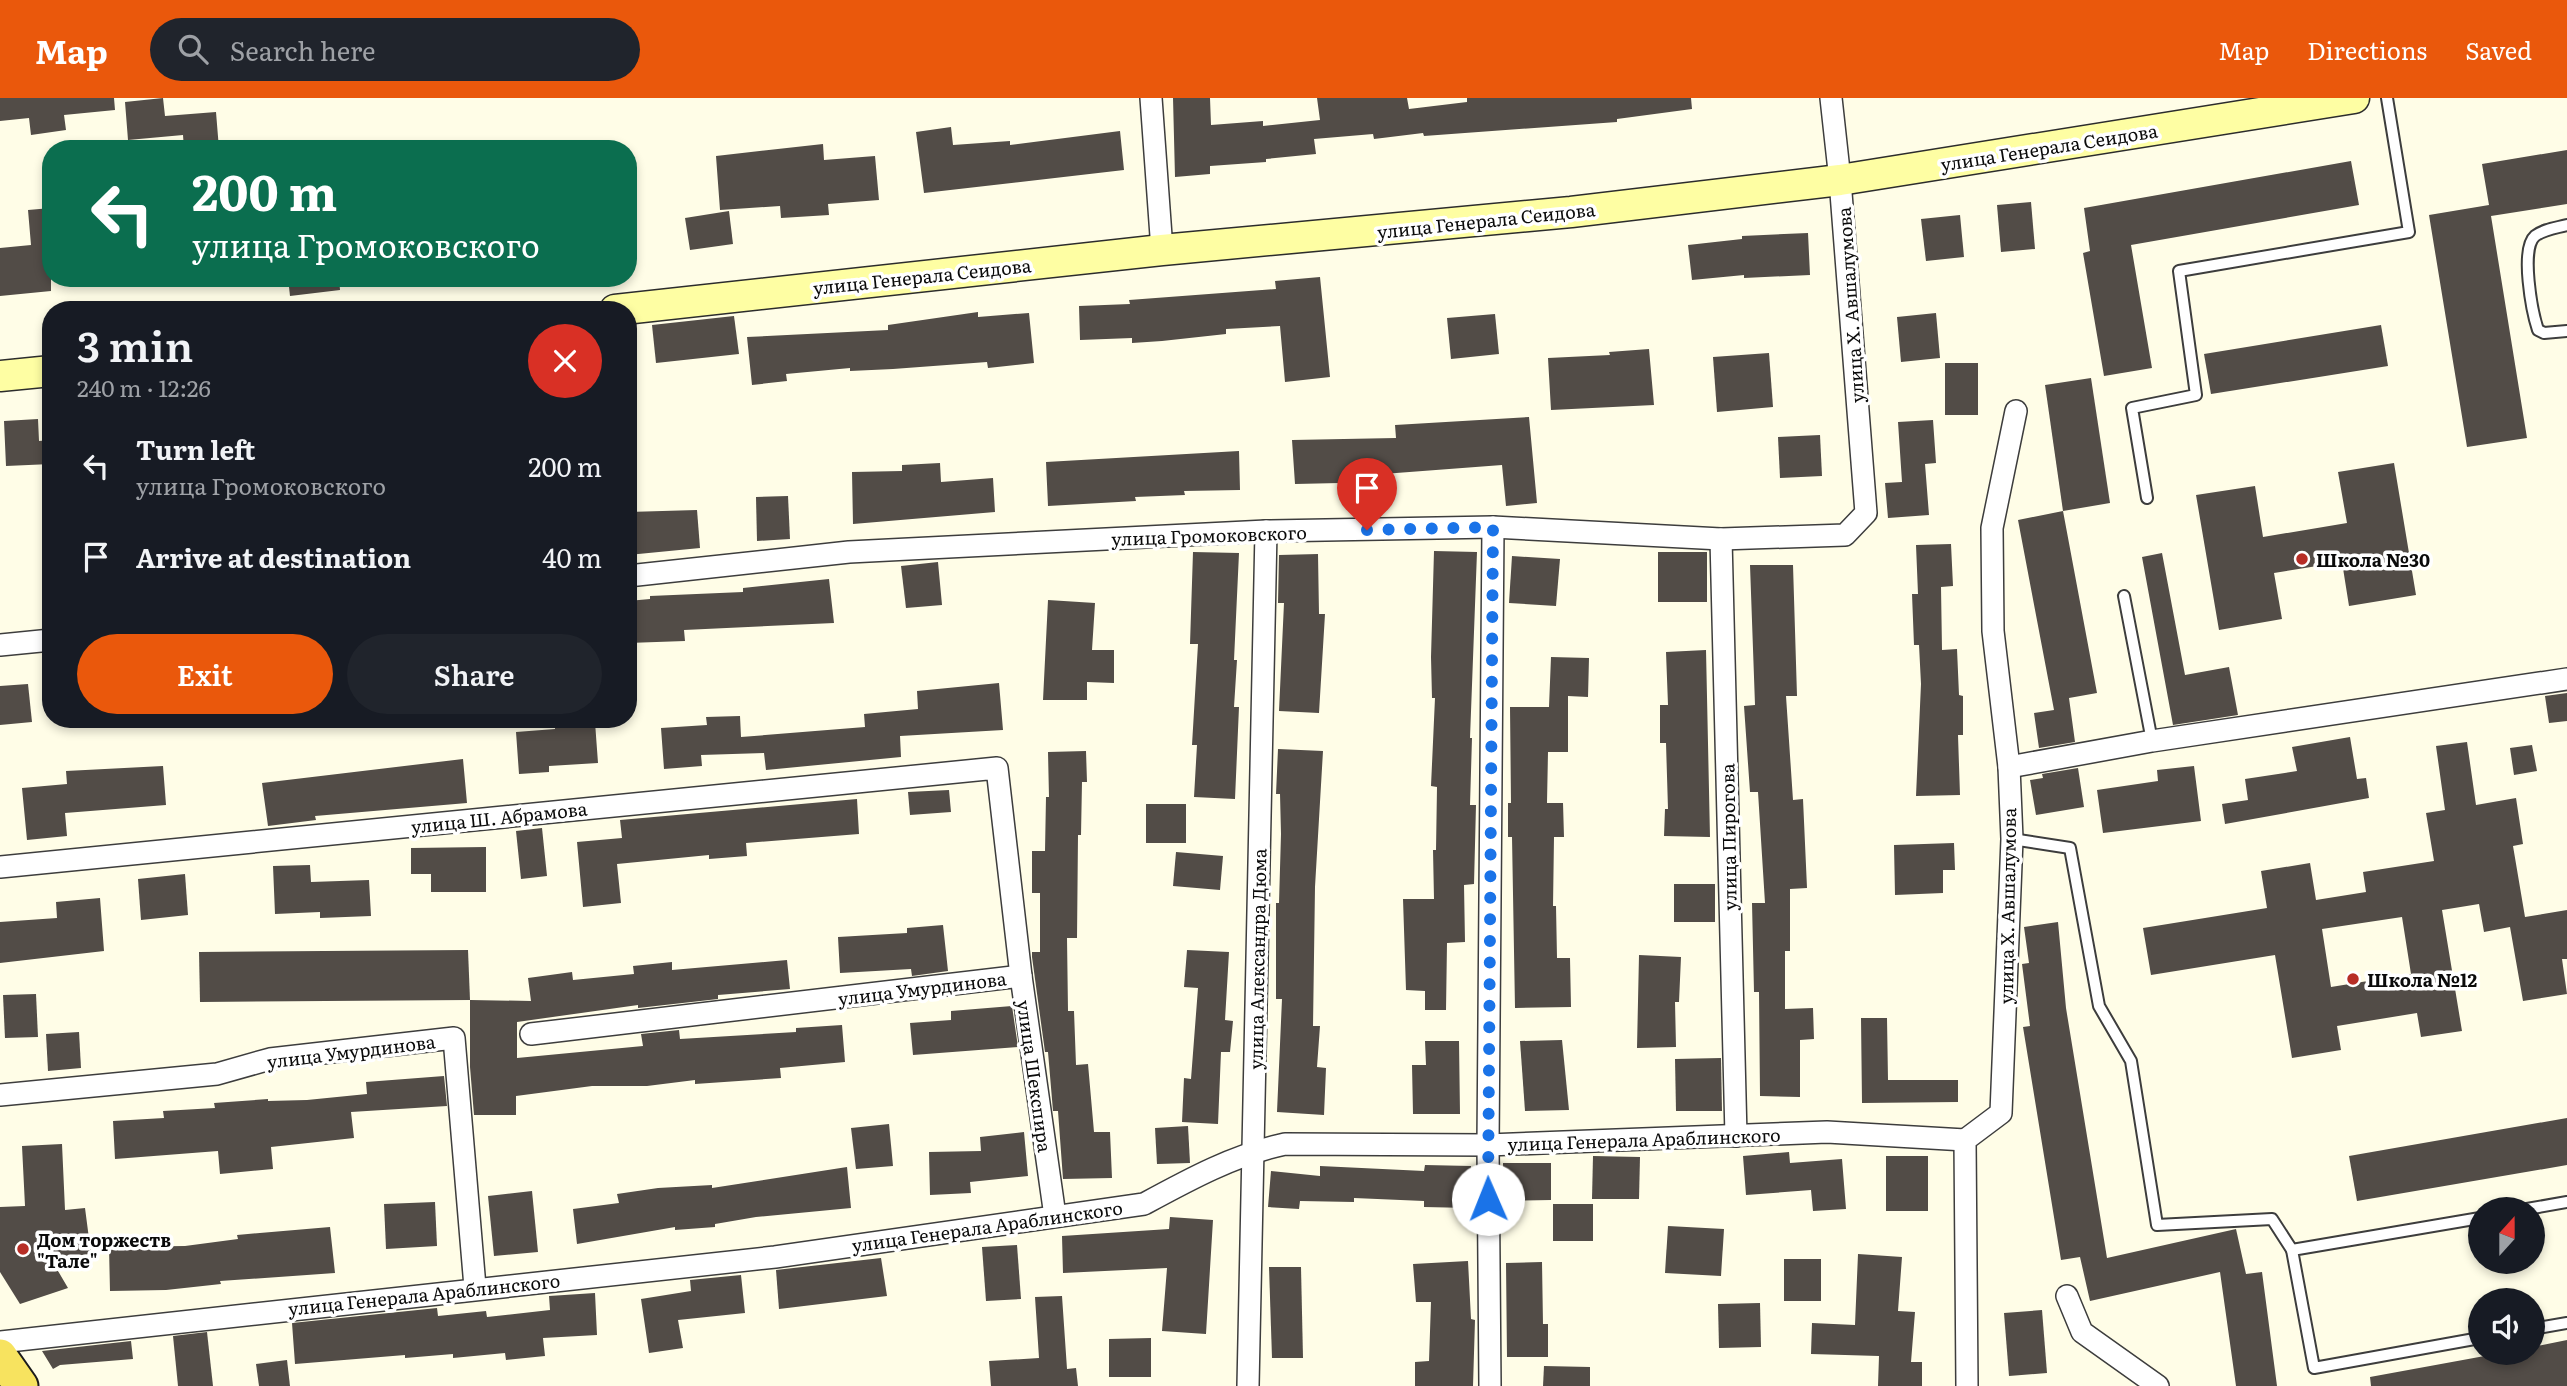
<!DOCTYPE html>
<meta charset="utf-8">
<style>
:root{--surface:#171b24;--page:#20242c;--text:#f1f3f6;--muted:#9ea1a6;--accent:#ea580c}
body{margin:0;font-family:Literata,serif;background:var(--page);color:var(--text);height:100vh;display:flex;flex-direction:column;font-size:26px;white-space:nowrap}
*{box-sizing:border-box;margin:0}
p{font-size:23px;color:var(--muted)}
.icon{flex:none;width:38px;height:38px;fill:none;stroke:currentColor;stroke-width:2;stroke-linecap:round;stroke-linejoin:round}
.map{position:relative;flex:1;overflow:hidden}
.panel{position:absolute;left:42px;top:203px;width:595px;height:427px;display:flex;flex-direction:column;background:var(--surface);border-radius:28px;box-shadow:0 4px 10px #0003}
.panel>*{flex:none}
.guide{position:absolute;left:42px;top:42px;width:595px;height:147px;border-radius:28px;box-shadow:0 4px 10px #0003;background:#0b6e4f;color:#fff;overflow:hidden}
.needle{width:46px;rotate:21deg}
.buttons{position:absolute;left:2468px;top:1099px;display:grid;gap:14px}
.buttons a{display:grid;place-items:center;width:77px;height:77px;border-radius:50%;background:var(--surface);box-shadow:0 4px 10px #0003;font-size:35px}
.pin{position:absolute;display:grid;place-items:center;width:60px;height:60px;color:#fff;margin:-72px -30px;border-radius:50% 50% 50% 0;rotate:-45deg;box-shadow:0 0 7px #0007}
.pin .icon{rotate:45deg}
.me{position:absolute;width:77px;margin:-38px;rotate:359deg;stroke-linejoin:round;filter:drop-shadow(0 0 5px #0008)}
.turn{display:flex;align-items:center;gap:24px;height:147px;padding:0 35px;font-size:32px}
.turn .icon{width:91px;height:91px;stroke-width:2.5}
.turn b{display:block;font-size:49px;line-height:60px}
.round{display:grid;place-items:center;flex:none;width:74px;height:74px;border-radius:37px;background:var(--page)}
.overview{display:flex;align-items:center;justify-content:space-between;height:119px;padding:0 35px}
h1{font-size:42px;font-weight:600;line-height:52px}
.action{display:flex;gap:14px;margin-top:auto;padding:14px 35px}
.action a{flex:1;height:80px;border-radius:42px;background:var(--accent);color:#fff;font-size:28px;font-weight:600;line-height:80px;text-align:center}
.action a+a{background:var(--page);color:var(--text)}
ul{padding:0;list-style:none}
li{display:flex;align-items:center;gap:21px;height:91px;padding:0 35px}
li div{flex:1}
li b{display:block;font-size:26px}
li em{font-style:normal}
header{display:flex;align-items:center;gap:42px;box-sizing:border-box;height:98px;padding:0 35px;background:var(--accent);color:#fff}
header strong{font-size:33px}
nav{display:flex;gap:38px;margin-inline-start:auto;font-size:24px}
.search{width:490px;height:63px;background:var(--page);display:flex;align-items:center;gap:18px;box-sizing:border-box;padding:0 24px;border-radius:38px;color:var(--muted);font-size:26px}
.map>svg:first-child{display:block}
.building{fill:#524c47;fill-rule:evenodd}
.lines{fill:none;stroke-linecap:round;stroke-linejoin:round}
.lane-casing{stroke:#3d3d3d;stroke-width:14}
.street-casing{stroke:#3d3d3d;stroke-width:24}
.secondary-casing{stroke:#2c2c2c;stroke-width:33}
.primary-casing{stroke:#1b1b1b;stroke-width:37}
.lane{stroke:#fff;stroke-width:10}
.street{stroke:#fff;stroke-width:21}
.secondary{stroke:#fefea3;stroke-width:30}
.primary{stroke:#f7e35f;stroke-width:33}
.route{stroke:#1a73e8;stroke-width:12;stroke-dasharray:0 21.6}
.poi-dot{fill:#b72d25;stroke:#fff;stroke-width:2.5}
.labels{text-anchor:middle;dominant-baseline:central;stroke-width:7;stroke-linejoin:round;paint-order:stroke}
.street-label{font-size:18px;fill:#0a0a0a;stroke:#fff}
.poi-label{font-size:18px;font-weight:bold;fill:#0a0a0a;stroke:#fff;text-anchor:start}
</style>
<header>
<strong>Map</strong>
<div class="search"><svg class="icon" aria-label="search" viewBox="0 0 24 24"><circle cx="10" cy="10" r="6"/><path d="M15 15l6 6"/></svg>Search here</div>
<nav><a>Map</a><a>Directions</a><a>Saved</a></nav>
</header>
<div class="map">
<svg width="2567" height="1288" viewBox="0 0 2567 1288">
<rect width="100%" height="100%" fill="#fffde7"/>
<g class="building">
<path d="M0 0H114L115 12 64 17 66 32 31 37 29 20 0 23Z"/>
<path d="M163 0 165 18 216 14 219 51H184L183 37 128 42 125 4Z"/>
<path d="M1173 0H1210L1211 27 1263 23V28L1320 22 1317 0H1407L1409 11 1467 4V0H1691L1692 11 1617 21V24L1424 38 1423 35 1374 41 1373 36 1314 41 1316 56 1266 61V64L1210 68V76L1175 79Z"/>
<path d="M951 29 953 47 1010 43V47L1120 33 1124 72 924 95 916 34Z"/>
<path d="M823 46 824 62 875 58 879 102 828 106 829 117 781 120 780 108 720 112 716 58Z"/>
<path d="M2567 52V106L2491 118 2527 340 2467 349 2429 117 2489 107 2482 66Z"/>
<path d="M2351 63 2359 107 2131 147 2152 270 2104 278 2083 155 2090 153 2084 110Z"/>
<path d="M2031 104 2035 151 2001 154 1997 107Z"/>
<path d="M51 110V193L0 198V150L31 147 28 112Z"/>
<path d="M729 113 733 146 690 152 685 120Z"/>
<path d="M1960 117 1964 159 1926 163 1921 121Z"/>
<path d="M1808 135 1810 177 1744 180V177L1692 182 1688 147 1742 141V138Z"/>
<path d="M1320 179 1330 279 1285 284 1280 228 1226 231V236L1162 243 1132 245V240L1080 242 1079 208 1130 206 1129 202 1276 191 1275 183Z"/>
<path d="M288 180H339L340 192 290 198Z"/>
<path d="M978 214V219L1029 215 1034 265 988 270 987 264 893 271 850 273V270L786 276 787 283 752 287 747 239 888 232V227Z"/>
<path d="M1936 215 1940 260 1901 264 1897 219Z"/>
<path d="M1495 216 1499 256 1451 261 1447 220Z"/>
<path d="M734 218 739 256 656 265 652 227Z"/>
<path d="M2381 227 2388 268 2211 296 2204 256Z"/>
<path d="M1649 251 1654 307 1551 312 1548 260 1610 257 1609 254Z"/>
<path d="M1769 255 1773 309 1717 314 1713 259Z"/>
<rect x="1945" y="265" width="33" height="52"/>
<path d="M2091 280 2110 405 2063 413 2045 287Z"/>
<path d="M1529 319 1537 405 1506 408 1502 367 1383 376 1384 384 1295 386 1292 342 1396 340 1395 327Z"/>
<path d="M38 321 39 343 51 342V366L6 368 4 323Z"/>
<path d="M1933 322 1936 365 1925 366 1929 417 1888 420 1885 385 1902 384 1898 324Z"/>
<path d="M1820 337 1822 378 1780 380 1778 339Z"/>
<path d="M1239 353 1240 392 1184 393 1185 397 1135 399 1136 403 1048 408 1046 364Z"/>
<path d="M940 365 941 384 993 380 995 414 853 426 852 374 902 373V367Z"/>
<path d="M2394 365 2416 497 2349 508 2342 464 2274 475 2282 521 2219 532 2196 397 2255 388 2263 439 2347 425 2338 374Z"/>
<path d="M788 398 790 441 757 443 756 399Z"/>
<path d="M697 412 700 450 628 457V414Z"/>
<path d="M2063 413 2097 595 2069 600 2075 644 2039 650 2034 615 2054 612 2018 422Z"/>
<path d="M1951 446 1953 488 1941 489 1942 552 1957 551 1959 597 1963 598V637H1958L1960 697 1916 698 1921 586 1919 547H1914L1912 496H1918L1916 447Z"/>
<path d="M1434 453 1477 454 1470 640H1472L1470 707H1476L1474 786 1464 787 1465 844 1447 845 1446 912H1425V893L1406 892 1403 801H1434L1433 752H1436L1437 689 1431 688 1435 600H1432L1431 559Z"/>
<path d="M1193 454 1239 455 1234 562H1237L1234 609H1239L1235 701 1194 699 1197 647H1192L1198 546H1190Z"/>
<rect x="1658" y="454" width="49" height="50"/>
<path d="M2162 455 2185 577 2229 569 2238 617 2173 627 2142 459Z"/>
<path d="M1318 456 1319 516H1325L1319 615 1279 613 1284 505H1278L1279 457Z"/>
<path d="M1512 458 1560 461 1556 508 1509 505Z"/>
<path d="M938 464 942 507 906 510 901 468Z"/>
<path d="M1750 467H1793L1797 598H1786L1793 702 1803 701 1807 790 1790 791V853H1785V911L1813 910 1814 941 1800 942V999L1760 998 1759 894H1754L1752 805H1765L1758 694H1750L1744 608 1755 607Z"/>
<path d="M829 481 834 525 684 532 685 543 628 545V503L650 501V498L743 494V490Z"/>
<path d="M1048 502 1095 505 1092 552H1114V585L1087 584V602H1043Z"/>
<path d="M1706 552 1710 739 1664 738 1665 711H1668L1666 645H1660V607H1668L1666 554Z"/>
<path d="M1551 559 1589 560 1588 599 1568 598V654H1548L1547 705H1563L1564 739H1554L1553 808H1556L1557 860H1570L1571 909 1515 910 1512 739H1508V705H1511L1510 609H1549Z"/>
<path d="M999 585 1003 632 900 638 901 659 766 672 764 655 701 657 702 668 664 671 661 630 707 627 706 619 740 618 741 639 865 629 864 616 918 611 917 593Z"/>
<path d="M28 586 32 624 0 627V588Z"/>
<path d="M2567 595V623L2549 625 2545 598Z"/>
<path d="M595 624 598 665 549 668V674L519 676 516 634 555 631V626Z"/>
<path d="M2350 639 2357 681 2366 680 2369 700 2225 726 2222 706 2248 702 2245 681 2297 673 2292 649Z"/>
<path d="M2467 644 2476 707 2516 700 2523 746 2513 748 2525 819 2567 812V861H2562L2567 896 2523 903 2510 829 2484 834 2479 806 2442 812 2462 933 2421 939 2417 915 2337 928 2341 952 2292 960 2275 857 2151 877 2143 830 2267 810 2261 773 2310 765 2316 802 2366 794 2363 774 2434 763 2426 715 2445 712 2436 648ZM2402 819 2411 876 2331 889 2322 831Z"/>
<path d="M2532 647 2537 673 2514 677 2510 650Z"/>
<path d="M1278 651 1323 653 1315 789 1313 928H1320L1317 969 1326 970 1324 1017 1277 1014 1282 901H1276V805H1279L1281 736 1280 696H1276Z"/>
<path d="M1086 653 1087 684H1082L1081 737H1078L1077 840H1067L1068 913H1074L1076 967 1088 966 1094 1034H1110L1112 1080 1063 1081 1058 1013H1053L1048 954H1045L1032 859V854H1040V795H1032V753H1045L1046 699H1049L1048 654Z"/>
<path d="M463 661 467 705 315 718 316 722 268 728 262 685Z"/>
<path d="M163 668 166 707 65 715 67 738 27 742 22 690 67 686 66 673Z"/>
<path d="M2194 668 2201 723 2103 735 2097 692 2158 683 2157 672Z"/>
<path d="M2078 670 2084 709 2036 717 2030 682 2043 680 2042 676Z"/>
<path d="M949 692 951 714 910 717 908 694Z"/>
<path d="M857 701 859 736 746 745 747 758 709 761V757L617 766 621 805 583 809 577 744 622 740 620 722Z"/>
<rect x="1146" y="706" width="40" height="39"/>
<path d="M542 730 547 778 521 781 516 733Z"/>
<path d="M1954 745 1955 772H1943V795L1895 797 1894 747Z"/>
<path d="M486 749V794H431V776H411V750Z"/>
<path d="M1176 754 1223 758 1220 792 1173 788Z"/>
<path d="M310 767 311 784 369 782 371 818 320 820V814L275 816 273 768Z"/>
<path d="M185 776 188 817 141 822 138 781Z"/>
<rect x="1674" y="786" width="41" height="38"/>
<path d="M100 800 104 853 0 865V824L57 820 56 804Z"/>
<path d="M2058 824 2066 910 2107 1160 2236 1131 2246 1176 2262 1174 2277 1288H2236L2220 1174 2090 1203 2080 1159 2061 1162 2023 929 2030 928 2022 866 2029 865 2024 829Z"/>
<path d="M943 827 948 873 912 878 911 871 840 875 838 839 907 835V830Z"/>
<path d="M468 852 470 902 200 904 199 854Z"/>
<path d="M1187 852 1229 854 1225 922 1233 923 1230 954H1221L1218 1026 1182 1024 1184 980 1191 981 1198 890 1184 889Z"/>
<path d="M1639 857 1681 859 1679 904H1675L1676 949 1637 950Z"/>
<path d="M787 862 790 891 718 897V901L638 910V907L517 924V960L643 948 641 936 679 932 680 941 796 934V930L842 927 845 964 780 970 781 980 695 986V982L647 988H592L516 998V1017H474L470 969V902L531 903 528 880 572 874 573 882 634 876 633 868 672 864V872Z"/>
<path d="M36 896 38 939 5 940 3 897Z"/>
<path d="M1012 908 1018 949 913 957 910 925 951 922V913Z"/>
<path d="M1861 920H1887L1888 982H1958V1004L1862 1005Z"/>
<path d="M79 934 81 970 48 973 46 936Z"/>
<path d="M1562 942 1569 1012 1525 1013 1520 943Z"/>
<path d="M1425 943H1459L1460 1016H1413L1412 967H1426Z"/>
<path d="M1721 960 1722 1013H1676L1675 961Z"/>
<path d="M444 978 447 1008 351 1014 354 1040 271 1049 273 1071 220 1076 218 1053 115 1061 113 1023 164 1020 163 1013 215 1010 214 1005 268 1001V1003L307 1002 367 996 366 984Z"/>
<path d="M2567 1020V1067L2357 1103 2349 1058Z"/>
<path d="M889 1026 893 1068 856 1071 851 1030Z"/>
<path d="M1188 1028 1190 1065 1157 1066 1155 1030Z"/>
<path d="M1024 1034 1028 1078 970 1084 971 1095 930 1097 929 1054 981 1053 980 1039Z"/>
<path d="M62 1046 65 1112 85 1110 91 1156 51 1161 68 1190 20 1206 0 1174V1109L25 1108 22 1048Z"/>
<path d="M1789 1054 1790 1065 1842 1061 1846 1111 1813 1113 1811 1092 1746 1097 1743 1058Z"/>
<path d="M1593 1058 1640 1059 1639 1101H1592Z"/>
<rect x="1886" y="1058" width="42" height="55"/>
<path d="M1503 1065H1551V1102L1503 1103Z"/>
<path d="M1425 1067 1471 1068 1470 1110 1424 1109V1103L1354 1100V1104L1300 1103 1299 1111 1268 1109 1271 1073 1320 1078V1068L1424 1073Z"/>
<path d="M847 1069 851 1110 756 1119 715 1126V1129L675 1132V1129L577 1146 573 1111 619 1105 617 1096 658 1090 712 1087V1090Z"/>
<path d="M532 1093 538 1154 494 1158 488 1098Z"/>
<path d="M435 1104 437 1148 386 1151 384 1106Z"/>
<rect x="1553" y="1106" width="40" height="37"/>
<path d="M1170 1119 1213 1122 1206 1236 1162 1233 1167 1170 1063 1175 1062 1138 1169 1131Z"/>
<path d="M1668 1128 1724 1131 1721 1178 1665 1175Z"/>
<path d="M330 1129 335 1175 220 1183 221 1186 166 1192 110 1193 109 1149 185 1148 238 1141 237 1137Z"/>
<path d="M1017 1147 1021 1201 986 1203 982 1149Z"/>
<path d="M1858 1156 1902 1159 1898 1213 1915 1214 1911 1264H1922V1288H1878L1879 1258 1811 1256 1812 1225 1855 1227Z"/>
<path d="M881 1160 887 1198 779 1211 776 1172Z"/>
<rect x="1784" y="1161" width="37" height="42"/>
<path d="M1468 1163 1471 1221 1475 1222 1473 1288H1415V1264L1429 1263 1431 1204H1416L1413 1166Z"/>
<path d="M1542 1164 1543 1226H1548V1259H1507L1506 1165Z"/>
<path d="M1269 1169H1301L1303 1260H1272Z"/>
<path d="M741 1177 745 1215 678 1222 683 1250 649 1255 641 1201 691 1193 690 1182Z"/>
<path d="M595 1195 597 1237 543 1240 545 1258 506 1262 505 1255 453 1260V1256L405 1260V1257L295 1266 292 1225 437 1210 438 1218 486 1213 487 1219 550 1212 549 1198Z"/>
<path d="M1062 1198 1067 1271 1076 1270 1078 1288H991L989 1263 1039 1260 1035 1199Z"/>
<path d="M1760 1205 1761 1249 1719 1250 1718 1206Z"/>
<path d="M2042 1212 2047 1275 2009 1278 2004 1215Z"/>
<path d="M207 1234 213 1288H178L173 1238Z"/>
<path d="M1151 1240V1279H1109V1241Z"/>
<path d="M2567 1242V1288H2371L2370 1279 2501 1255H2532V1249Z"/>
<path d="M131 1243 133 1261 60 1267 53 1271 42 1253Z"/>
<path d="M287 1262 290 1288H259L256 1266Z"/>
<path d="M1544 1268 1590 1269V1288H1543Z"/>
</g>
<g class="lines">
<defs>
<g id="lane">
<path d="M2567 127C2556 130 2544 131 2535 138 2520 151 2532 214 2538 232L2544 235 2567 233"/>
<path d="M2147 400 2132 310 2196 297 2179 173 2409 134 2387 0"/>
<path d="M2124 498 2152 643"/>
<path d="M2012 741 2070 750 2099 908 2131 963 2157 1127 2272 1121 2292 1152"/>
<path d="M2527 1111 2567 1104"/>
<path d="M2480 1120 2292 1152 2314 1270 2480 1240"/>
<path d="M2532 1231 2567 1225"/>
</g>
<g id="street">
<path d="M1151 0 1162 152"/>
<path d="M1721 441 1736 1038"/>
<path d="M628 478 849 454 1266 433 1493 429 1721 441 1845 437 1866 415 1840 82 1831 0"/>
<path d="M0 547 51 542"/>
<path d="M2009 669 2152 643 2567 581"/>
<path d="M0 769 997 670 1021 878 1055 1118"/>
<path d="M531 936 1021 878"/>
<path d="M0 997 217 976 270 961 454 940 475 1189"/>
<path d="M2067 1198 2082 1234 2158 1288"/>
<path d="M0 1244 775 1159 1144 1106C1190 1081 1234 1057 1285 1046L1488 1047 1827 1034 1965 1042"/>
<path d="M1248 1288 1266 433"/>
<path d="M1490 1288 1488 1047 1493 429"/>
<path d="M1967 1288 1965 1042 2001 1015 2012 741 2009 669 1993 533 1992 430 2016 313"/>
</g>
<g id="secondary">
<path d="M615 212 1162 152 1571 114 1840 82 2354 0"/>
<path d="M0 278 51 273"/>
</g>
<path id="primary" d="M0 1258 21 1288"/>
</defs>
<use href="#lane" class="lane-casing"/>
<use href="#street" class="street-casing"/>
<use href="#secondary" class="secondary-casing"/>
<use href="#primary" class="primary-casing"/>
<use href="#lane" class="lane"/>
<use href="#street" class="street"/>
<use href="#secondary" class="secondary"/>
<use href="#primary" class="primary"/>
</g>
<g class="lines">
<path class="route" d="M1367 432 1493 429 1488 1101"/>
</g>
<g class="poi-dot">
<circle cx="2302" cy="461" r="7"/>
<circle cx="2353" cy="881" r="7"/>
<circle cx="23" cy="1151" r="7"/>
</g>
<g class="labels">
<g class="street-label">
<text transform="translate(2049 49) rotate(-9)">улица Генерала Сеидова</text>
<text transform="translate(1486 122) rotate(-6)">улица Генерала Сеидова</text>
<text transform="translate(922 178) rotate(-6)">улица Генерала Сеидова</text>
<text transform="translate(1850 207) rotate(-94)">улица Х. Авшалумова</text>
<text transform="translate(1209 437) rotate(-2)">улица Громоковского</text>
<text transform="translate(499 719) rotate(-6)">улица Ш. Абрамова</text>
<text transform="translate(1728 739) rotate(-91)">улица Пирогова</text>
<text transform="translate(2007 808) rotate(-89)">улица Х. Авшалумова</text>
<text transform="translate(1257 861) rotate(-89)">улица Александра Дюма</text>
<text transform="translate(922 890) rotate(-7)">улица Умурдинова</text>
<text transform="translate(351 953) rotate(-7)">улица Умурдинова</text>
<text transform="translate(1035 978) rotate(82)">улица Шекспира</text>
<text transform="translate(1644 1041) rotate(-2)">улица Генерала Араблинского</text>
<text transform="translate(987 1128) rotate(-8)">улица Генерала Араблинского</text>
<text transform="translate(424 1196) rotate(-6)">улица Генерала Араблинского</text>
</g>
<g class="poi-label">
<text x="2316" y="461">Школа №30</text>
<text x="2367" y="881">Школа №12</text>
<text x="37" y="1141">Дом торжеств<tspan x="37" dy="21">"Тале"</tspan></text>
</g>
</g>
</svg>
<div class="buttons">
<a><svg class="needle" viewBox="-14 -14 28 28"><path d="M0-13l5 13h-10z" fill="#e53935"/><path d="M0 13l5-13h-10z" fill="#9ea1a6"/></svg></a>
<a><svg class="icon" aria-label="sound" viewBox="0 0 24 24"><path d="M4 9h4l5-4v14l-5-4H4zM17 9q2 3 0 6"/></svg></a>
</div>
<div class="pin" style="left:1367px;top:432px;background:#d93025"><svg class="icon" aria-label="arrive" viewBox="0 0 24 24"><path d="M6 21V4h12l-3 4 3 4H6"/></svg></div>
<svg class="me" style="left:1488px;top:1101px" viewBox="-20 -20 40 40"><circle r="19" fill="#fff"/><path d="M0-13L10 11 0 6-10 11z" fill="#1a73e8"/></svg>
<div class="guide">
<div class="turn"><svg class="icon" aria-label="left" viewBox="0 0 24 24"><path d="M17 20v-9H6M10 6l-5 5 5 5"/></svg><div><b>200 m</b>улица Громоковского</div></div>
</div>
<section class="panel">
<div class="overview"><div><h1>3 min</h1><p>240 m · 12:26</p></div><a class="round" style="background:#d93025;color:#fff"><svg class="icon" aria-label="close" viewBox="0 0 24 24"><path d="M6 6l12 12M18 6L6 18"/></svg></a></div>
<ul>
<li><svg class="icon" aria-label="left" viewBox="0 0 24 24"><path d="M17 20v-9H6M10 6l-5 5 5 5"/></svg><div><b>Turn left</b><p>улица Громоковского</p></div><em>200 m</em></li>
<li><svg class="icon" aria-label="arrive" viewBox="0 0 24 24"><path d="M6 21V4h12l-3 4 3 4H6"/></svg><div><b>Arrive at destination</b></div><em>40 m</em></li>
</ul>
<div class="action"><a>Exit</a><a>Share</a></div>
</section>
</div>
